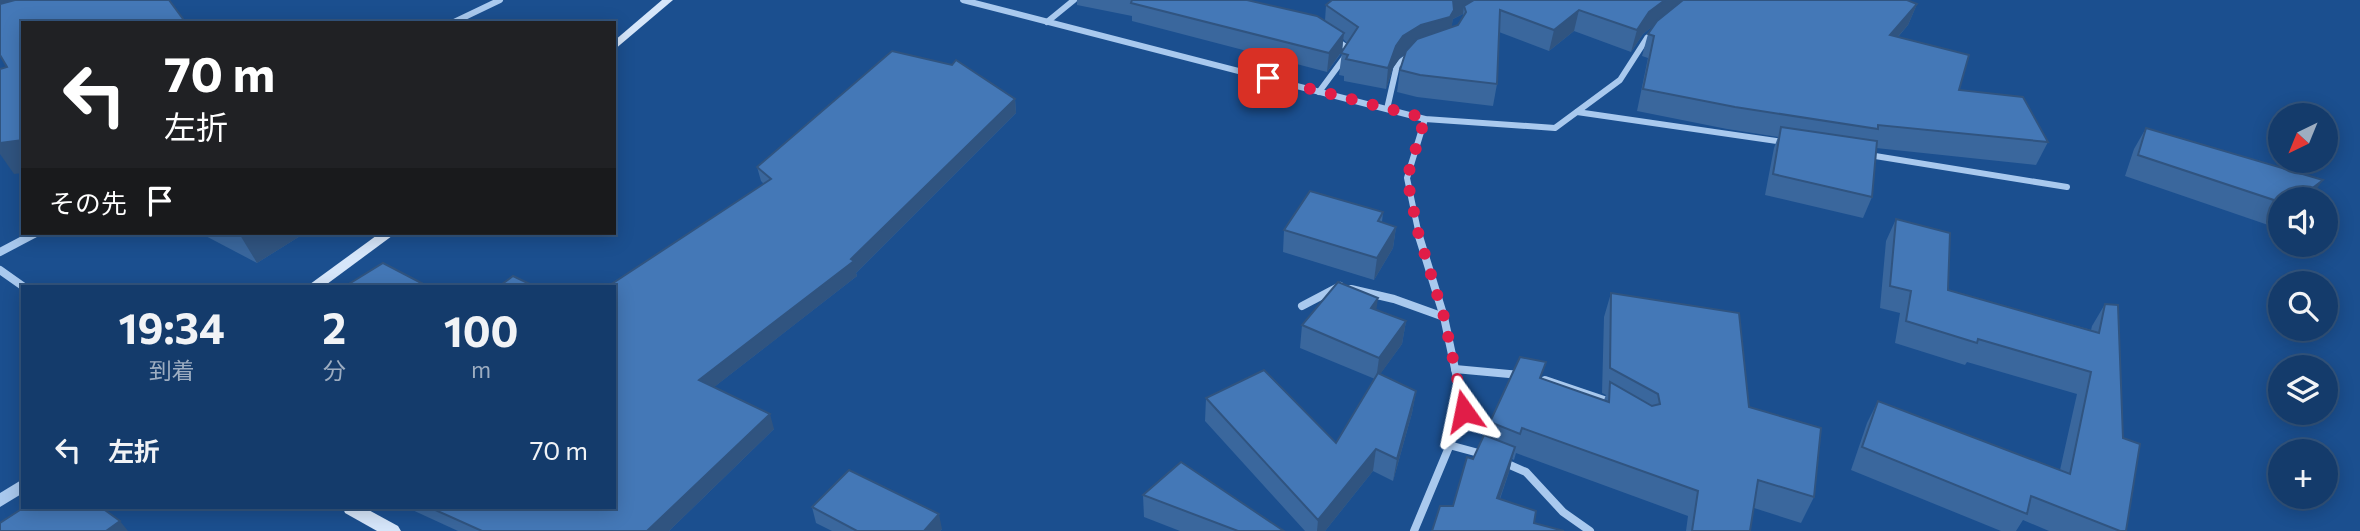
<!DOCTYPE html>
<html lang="ja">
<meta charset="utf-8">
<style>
:root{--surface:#143b6b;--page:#214673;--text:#f1f3f6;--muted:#9dadc1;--line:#33557e}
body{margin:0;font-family:Commissioner,"Noto Sans JP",sans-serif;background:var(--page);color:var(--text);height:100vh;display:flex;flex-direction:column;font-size:26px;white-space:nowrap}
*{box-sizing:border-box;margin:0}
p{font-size:23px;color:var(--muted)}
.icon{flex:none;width:38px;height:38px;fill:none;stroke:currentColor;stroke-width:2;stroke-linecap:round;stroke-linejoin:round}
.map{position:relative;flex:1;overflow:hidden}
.details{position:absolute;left:21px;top:285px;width:595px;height:224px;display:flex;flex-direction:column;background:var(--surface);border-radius:0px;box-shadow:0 4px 18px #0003,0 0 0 2px var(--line)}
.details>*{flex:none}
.hud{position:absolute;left:21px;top:21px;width:595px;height:214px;border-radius:0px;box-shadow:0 4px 18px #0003,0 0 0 2px var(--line);background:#202124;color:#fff;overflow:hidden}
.needle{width:46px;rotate:223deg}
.controls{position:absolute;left:2268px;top:103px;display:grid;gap:14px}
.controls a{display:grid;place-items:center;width:70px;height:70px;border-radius:50%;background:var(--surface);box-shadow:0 4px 18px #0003,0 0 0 2px var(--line);font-size:35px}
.pin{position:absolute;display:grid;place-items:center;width:60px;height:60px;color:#fff;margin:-30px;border-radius:14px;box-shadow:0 4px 10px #0006}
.me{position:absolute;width:77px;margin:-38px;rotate:348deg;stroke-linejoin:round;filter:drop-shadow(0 0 5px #0008)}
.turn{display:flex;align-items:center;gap:24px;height:147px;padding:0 28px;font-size:32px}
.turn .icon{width:91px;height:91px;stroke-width:2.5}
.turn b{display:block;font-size:49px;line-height:60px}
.then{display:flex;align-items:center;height:66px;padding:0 28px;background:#0003;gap:14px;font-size:26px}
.eta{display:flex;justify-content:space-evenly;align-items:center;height:119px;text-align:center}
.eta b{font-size:42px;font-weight:700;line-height:49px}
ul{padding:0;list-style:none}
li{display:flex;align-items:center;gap:21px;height:91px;padding:0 28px}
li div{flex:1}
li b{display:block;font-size:26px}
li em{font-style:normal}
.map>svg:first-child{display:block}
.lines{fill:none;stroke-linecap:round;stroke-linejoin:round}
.minor-far1{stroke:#a9c9ee;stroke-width:6}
.minor{stroke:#a9c9ee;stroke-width:8}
.tertiary{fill:#a9c9ee;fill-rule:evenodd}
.secondary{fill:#d6e6fa;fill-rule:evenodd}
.wall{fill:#3a679d;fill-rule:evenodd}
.shaded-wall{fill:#305480}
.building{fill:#4478b7;stroke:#305480;stroke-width:2}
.route{stroke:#e11d48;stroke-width:12;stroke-dasharray:0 21.6}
</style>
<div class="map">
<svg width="2360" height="531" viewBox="0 0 2360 531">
<rect width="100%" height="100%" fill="#1b4f8f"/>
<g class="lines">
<g class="minor-far1">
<path d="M963 0 1425 119 1555 128 1620 80 1647 38 1655 32"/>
<path d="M1047 22 1074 0"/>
<path d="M452 23 500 0"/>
<path d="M1319 92 1350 50 1336 40"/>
<path d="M1387 109 1397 65 1408 56"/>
<path d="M1577 112 1784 142"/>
<path d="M1869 155 2067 187"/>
<path d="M33 235 37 233"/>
<path d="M1419 235 1407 178 1425 119"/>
</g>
<g class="minor">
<path d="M0 252 36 233"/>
<path d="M0 270 24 287"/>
<path d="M1351 289 1394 299 1444 317"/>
<path d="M1302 306 1340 286"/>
<path d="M1455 369 1520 375"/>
<path d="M1545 380 1610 402"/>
<path d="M1449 445 1486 455"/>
<path d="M1503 462 1526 472 1563 512 1590 531"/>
<path d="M1414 531 1464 411 1444 317 1418 233"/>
</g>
<path class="tertiary" d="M23 479V493L0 507V493Z"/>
<g class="secondary">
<path d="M662 0H673L614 50V41Z"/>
<path d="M380 233H396L323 287H306Z"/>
<path d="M343 508H365L398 526 401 531H377L345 513Z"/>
</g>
</g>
<g class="wall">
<path d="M1077 0H1247L1325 21 1326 5 1917 4 1908 25 1898 37 1959 90 2048 142 2036 165 1876 148 1872 197 1863 218 1765 195 1774 148 1778 137 1727 129 1637 111 1648 58 1642 56 1648 34 1654 25 1643 34 1631 52 1574 31 1549 51 1499 32 1497 84 1493 106 1417 97 1397 92 1400 70 1405 55 1400 58 1393 68 1386 89 1344 81V76L1339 75 1342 52 1327 72 1132 21V16L1077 5ZM1463 14V18L1458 25 1451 27 1453 19ZM1343 39 1347 43 1342 51Z"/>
<path d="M1015 99 1016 113 856 273 857 276 714 387 774 429 669 531H458L408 508H614L764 184 761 181 757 167Z"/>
<path d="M2146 128 2280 200V222L2274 227 2125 176 2134 149Z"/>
<path d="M1383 212 1382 222 1396 227 1393 248 1374 280 1283 252 1284 230Z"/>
<path d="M1896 219 1948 290 2091 330 2092 326 2105 304 2126 531H2049L2023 520 2016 531H2001L1851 470 1867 423 1878 401 2060 470 2077 394 1967 362 1965 365 1895 343 1900 313 1880 308 1886 241Z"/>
<path d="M200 233H305L257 263Z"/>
<path d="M1611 293 1749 407 1814 497 1801 523 1754 508 1750 531H1686L1688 516 1516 453 1514 460 1512 459 1509 472 1500 499 1453 506 1473 459 1487 436 1490 422 1604 400 1606 395 1602 393 1604 317Z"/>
<path d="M1377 310 1406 321 1402 344 1380 374 1416 391 1412 413 1393 481 1373 471 1325 531H1305L1205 421 1206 398 1336 443 1375 379 1300 348 1302 325Z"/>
<path d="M1143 495 1284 531H1180L1144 517Z"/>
<path d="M812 507 942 529 940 531H832L816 523Z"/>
</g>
<g class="shaded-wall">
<path d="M0 0H89L0 25Z"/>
<path d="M1453 0H1475L1464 6 1463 14 1453 19 1451 31 1418 46 1400 58 1393 68 1386 89 1388 68 1396 46 1403 36Z"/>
<path d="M1665 0H1689L1683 2 1643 34 1631 52 1637 30 1649 12Z"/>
<path d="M1917 4 1908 25 1881 56 1890 35Z"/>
<path d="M1579 10 1574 31 1549 51 1554 30Z"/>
<path d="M1344 33 1342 51 1327 72 1329 53Z"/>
<path d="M1015 99 1016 113 856 273 857 276 704 395 699 380 851 259Z"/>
<path d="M23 140V173L14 174 0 154V143Z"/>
<path d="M2323 180 2309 200H2297Z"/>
<path d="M1396 227 1393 248 1374 280 1377 258Z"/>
<path d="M243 233H305L257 263 240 235Z"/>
<path d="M1378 298 1375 320 1371 308Z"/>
<path d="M1406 321 1402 344 1376 380 1379 358Z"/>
<path d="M1416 391 1412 413 1393 481 1397 459Z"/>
<path d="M770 414 774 429 669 531H647Z"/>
<path d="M1515 447 1509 472 1491 523 1497 498Z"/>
<path d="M1376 449 1373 471 1325 531H1317L1318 520Z"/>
<path d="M939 514 942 529 940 531H924Z"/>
<path d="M120 521 128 531H106Z"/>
</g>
<g class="building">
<path d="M15 0H169L186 23H23V140L0 143V69L7 67 0 55V4Z"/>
<path d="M1132 0H1247L1317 16 1344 33 1329 53 1131 3Z"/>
<path d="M1332 0H1453L1454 10 1450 17 1421 25 1403 36 1396 46 1388 68 1346 59 1348 55 1341 53 1358 27 1326 5Z"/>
<path d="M1474 0H1665L1649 12 1637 30 1579 10 1554 30 1500 10 1497 84 1420 75 1400 70 1406 51 1417 39 1458 25 1466 12 1464 6Z"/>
<path d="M1683 0H1907L1917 4 1890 35 1969 55 1959 90 2023 97 2048 142 1878 125V129L1735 107 1643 89 1654 36 1648 34 1657 21Z"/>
<path d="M892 51 952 65 956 60 1015 99 851 259 854 261 699 380 770 414 647 531H482L431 508H614V287H607L771 179 757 167Z"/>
<path d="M1781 127 1877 141 1872 197 1773 174Z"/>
<path d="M2146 128 2323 180 2297 200H2280V202L2138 155Z"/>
<path d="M1310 191 1383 212 1378 221 1396 227 1377 258 1284 230Z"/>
<path d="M1896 219 1950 233 1948 290 2099 333 2105 304 2118 305 2123 438 2140 444 2126 531H2120L2031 496 2027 514 1862 447 1878 401 2070 474 2091 372 1978 339 1977 343 1906 321 1911 291 1890 286Z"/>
<path d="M383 263 429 287H344Z"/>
<path d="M513 276 536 287H498Z"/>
<path d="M1338 282 1378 298 1371 308 1406 321 1379 358 1302 325Z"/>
<path d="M1611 293 1739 313 1749 407 1821 428 1814 497 1758 480 1750 531H1692L1698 491 1522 428 1520 434 1490 422 1520 357 1546 362 1540 378 1609 402 1610 382 1652 406 1660 404 1658 394 1610 368Z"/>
<path d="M1264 370 1336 443 1378 373 1416 391 1397 459 1376 449 1318 520 1206 398Z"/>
<path d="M1484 435 1515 447 1497 498 1536 511 1534 523 1564 531H1432L1440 506H1453L1467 457 1473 459Z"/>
<path d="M1181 462 1284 531H1238L1143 495Z"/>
<path d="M849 470 939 514 924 531H857L812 507Z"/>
<path d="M23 508H102L120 521 106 531H0V523Z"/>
</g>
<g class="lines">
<path class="route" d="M1268 78 1425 118 1407 178 1418 232 1444 317 1464 411"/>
</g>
</svg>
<div class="controls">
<a><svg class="needle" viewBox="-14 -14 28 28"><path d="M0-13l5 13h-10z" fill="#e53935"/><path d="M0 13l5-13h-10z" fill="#9dadc1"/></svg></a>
<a><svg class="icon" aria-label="sound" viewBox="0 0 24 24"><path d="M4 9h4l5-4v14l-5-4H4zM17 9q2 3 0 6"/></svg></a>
<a><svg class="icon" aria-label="search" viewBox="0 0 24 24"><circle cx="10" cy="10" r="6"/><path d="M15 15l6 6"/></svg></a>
<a><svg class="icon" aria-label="layers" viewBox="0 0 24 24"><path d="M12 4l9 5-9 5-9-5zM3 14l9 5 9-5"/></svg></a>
<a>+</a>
</div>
<div class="pin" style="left:1268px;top:78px;background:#d93025"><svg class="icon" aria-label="arrive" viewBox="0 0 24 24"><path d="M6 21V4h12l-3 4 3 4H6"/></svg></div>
<svg class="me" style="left:1464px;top:411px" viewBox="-20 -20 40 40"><path d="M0-17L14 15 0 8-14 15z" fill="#e11d48" stroke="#fff" stroke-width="4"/></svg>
<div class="hud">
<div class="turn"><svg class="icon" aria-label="left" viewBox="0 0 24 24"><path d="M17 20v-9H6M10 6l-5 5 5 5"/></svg><div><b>70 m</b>左折</div></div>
<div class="then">その先<svg class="icon" aria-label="arrive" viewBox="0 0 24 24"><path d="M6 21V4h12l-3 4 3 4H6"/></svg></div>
</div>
<section class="details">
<div class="eta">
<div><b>19:34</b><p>到着</p></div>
<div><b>2</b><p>分</p></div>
<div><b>100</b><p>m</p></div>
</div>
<ul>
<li><svg class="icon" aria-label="left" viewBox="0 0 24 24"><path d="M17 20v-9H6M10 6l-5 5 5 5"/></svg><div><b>左折</b></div><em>70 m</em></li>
</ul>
</section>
</div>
